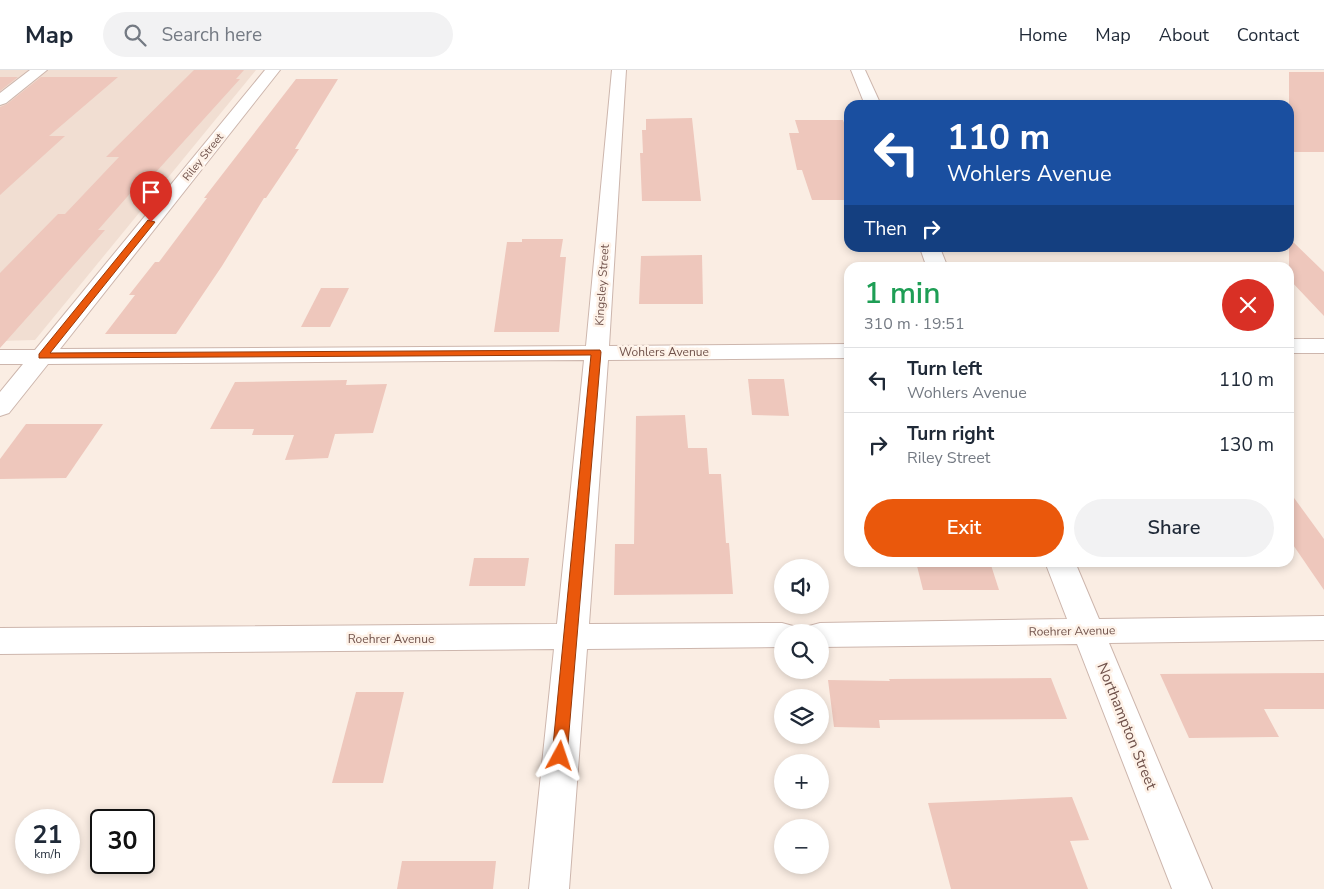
<!DOCTYPE html>
<meta charset="utf-8">
<style>
:root{--surface:#fff;--page:#f2f2f3;--text:#1f2937;--muted:#747a83;--line:#e0e1e3;--accent:#ea580c}
body{margin:0;font-family:"Nunito Sans",sans-serif;background:var(--page);color:var(--text);height:100vh;display:flex;flex-direction:column;font-size:19px;white-space:nowrap}
*{box-sizing:border-box;margin:0}
p{font-size:16px;color:var(--muted)}
.icon{flex:none;width:28px;height:28px;fill:none;stroke:currentColor;stroke-width:2;stroke-linecap:round;stroke-linejoin:round}
.map{position:relative;flex:1;overflow:hidden}
.details{position:absolute;left:844px;top:192px;width:450px;height:305px;display:flex;flex-direction:column;background:var(--surface);border-radius:15px;box-shadow:0 2px 8px #0003}
.details>*{flex:none}
.top-card{position:absolute;left:844px;top:30px;width:450px;height:152px;border-radius:15px;box-shadow:0 2px 8px #0003;background:#1a4fa0;color:#fff;overflow:hidden}
.tools{position:absolute;left:774px;top:489px;display:grid;gap:10px}
.tools a{display:grid;place-items:center;width:55px;height:55px;border-radius:50%;background:var(--surface);box-shadow:0 2px 8px #0003;font-size:25px}
.speed{position:absolute;left:15px;top:739px;display:flex;gap:10px;font-size:25px;font-weight:700;text-align:center}
.speed>*{display:grid;place-content:center;width:65px;height:65px;border-radius:50%;background:var(--surface);box-shadow:0 2px 8px #0003;line-height:1}
.speed small{font-size:12px;font-weight:400}
.speed .limit{border:2px solid #111;border-radius:8px;background:#fff;color:#111}
.pin{position:absolute;display:grid;place-items:center;width:42px;height:42px;color:#fff;margin:-51px -21px;border-radius:50% 50% 50% 0;rotate:-45deg;box-shadow:0 0 5px #0007}
.pin .icon{rotate:45deg}
.me{position:absolute;width:55px;margin:-28px;rotate:5deg;stroke-linejoin:round;filter:drop-shadow(0 0 4px #0008)}
.turn{display:flex;align-items:center;gap:18px;height:105px;padding:0 20px;font-size:22px}
.turn .icon{width:65px;height:65px;stroke-width:2.5}
.turn b{display:block;font-size:35px;line-height:42px}
.then{display:flex;align-items:center;height:48px;padding:0 20px;background:#0003;gap:10px;font-size:19px}
.round{display:grid;place-items:center;flex:none;width:52px;height:52px;border-radius:26px;background:var(--page)}
.headline{display:flex;align-items:center;justify-content:space-between;height:85px;padding:0 20px}
h1{font-size:30px;font-weight:600;line-height:38px;color:#1e9e55}
.cta{display:flex;gap:10px;margin-top:auto;padding:10px 20px}
.cta a{flex:1;height:58px;border-radius:30px;background:var(--accent);color:#fff;font-size:20px;font-weight:600;line-height:58px;text-align:center}
.cta a+a{background:var(--page);color:var(--text)}
ul{padding:0;list-style:none}
li{display:flex;align-items:center;gap:15px;height:65px;padding:0 20px;border-top:1px solid var(--line)}
li div{flex:1}
li b{display:block;font-size:19px}
li em{font-style:normal}
header{display:flex;align-items:center;gap:30px;box-sizing:border-box;height:70px;padding:0 25px;background:var(--surface);border-bottom:1px solid var(--line)}
header strong{font-size:24px}
nav{display:flex;gap:28px;margin-inline-start:auto;font-size:18px}
.search{width:350px;height:45px;background:var(--page);display:flex;align-items:center;gap:12px;box-sizing:border-box;padding:0 18px;border-radius:28px;color:var(--muted);font-size:19px}
.map>svg:first-child{display:block}
.residential{fill:#f1ded2}
.building{fill:#eec7bc}
.lines{fill:none;stroke-linecap:round;stroke-linejoin:round}
.minor-casing{stroke:#cdb6ad;stroke-width:2}
.minor{fill:#fff;fill-rule:evenodd}
.route{fill:#ea580c;stroke:#983908}
.labels{text-anchor:middle;dominant-baseline:central;stroke-width:5;stroke-linejoin:round;paint-order:stroke}
.far-street-label{font-size:11px;fill:#70524b;stroke:#fef2e8}
.street-label{font-size:12px;fill:#70524b;stroke:#fef2e8}
.near-street-label{font-size:15px;fill:#70524b;stroke:#fef2e8}
</style>
<header>
<strong>Map</strong>
<div class="search"><svg class="icon" aria-label="search" viewBox="0 0 24 24"><circle cx="10" cy="10" r="6"/><path d="M15 15l6 6"/></svg>Search here</div>
<nav><a>Home</a><a>Map</a><a>About</a><a>Contact</a></nav>
</header>
<div class="map">
<svg width="1324" height="819" viewBox="0 0 1324 819">
<rect width="100%" height="100%" fill="#faede3"/>
<path class="residential" d="M0 0H256L35 270 0 271Z"/>
<g class="building">
<path d="M194 0H244L236 9H240L156 102H149L98 160H105L0 278V203L58 144H65L119 87H106Z"/>
<rect x="1289" y="2" width="35" height="80"/>
<path d="M0 7H18L0 21Z"/>
<path d="M41 7H118L49 66H65L0 125V37L7 34Z"/>
<path d="M296 9H338L295 79H299L266 128H264L222 196 176 264H105L135 225H129L155 192H159L207 128H204Z"/>
<path d="M692 48 701 131H642L640 83H643L642 60H646V49Z"/>
<path d="M795 50H843L849 67V130H812L802 100H797L789 63H799Z"/>
<path d="M1289 168 1324 202V246L1289 209Z"/>
<path d="M522 169H563L560 187H566L559 262H494L507 172H522Z"/>
<path d="M702 185 703 234H639L641 186Z"/>
<path d="M321 218H349L330 257H301Z"/>
<path d="M748 309H784L789 346 752 345Z"/>
<path d="M347 310 346 315 387 314 373 363 335 364 328 388 285 390 294 365H252L254 359H210L235 312Z"/>
<path d="M685 345 688 378H707L709 404H721L726 473H729L733 524 614 525 615 474H634L636 346Z"/>
<path d="M26 354H103L66 408 0 409V389Z"/>
<path d="M1289 421 1324 469V520L1289 469Z"/>
<path d="M474 488H529L525 516H469Z"/>
<path d="M916 492H990L999 520H923Z"/>
<path d="M1324 603V639H1264L1279 667 1189 668 1160 604Z"/>
<path d="M1051 608 1067 649 879 650 880 658 834 657 828 610 890 611 889 609Z"/>
<path d="M356 622H404L383 713H332Z"/>
<path d="M1072 727 1089 770 1070 771 1088 819H951L928 733Z"/>
<path d="M402 791H496L493 819H397Z"/>
</g>
<g class="lines">
<defs>
<g id="minor">
<path d="M30 0H47L6 33 0 35V23Z"/>
<path d="M265 0H280L60 279 586 276 612 0H626L609 276 849 274V288L608 290 589 554 782 553 793 556 797 562H782V577L587 579 569 819H529L554 579 0 584V558L557 554 584 290 48 294 9 343 0 346V322L23 294H0V280H35Z"/>
<path d="M851 0H865L881 35H865Z"/>
<path d="M920 178H940L948 198H927Z"/>
<rect x="1289" y="269" width="35" height="14"/>
<path d="M1045 492H1075L1099 549 1324 546V570L1109 573 1212 819H1172L1077 574 820 577V562H805L809 556 820 553 1067 549Z"/>
</g>
</defs>
<use href="#minor" class="minor-casing"/>
<use href="#minor" class="minor"/>
</g>
<path class="route" d="M148 150 155 152 50 283 600 280 601 282 567 686 565 690 560 692 554 690 552 686 591 285 39 288V284Z"/>
<g class="labels">
<g class="far-street-label">
<text transform="translate(203 87) rotate(-51)">Riley Street</text>
</g>
<g class="street-label">
<text transform="translate(602 215) rotate(-86)">Kingsley Street</text>
<text x="664" y="282">Wohlers Avenue</text>
<text transform="translate(1072 561) rotate(-1)">Roehrer Avenue</text>
<text x="391" y="569">Roehrer Avenue</text>
</g>
<g class="near-street-label">
<text transform="translate(1127 656) rotate(68)">Northampton Street</text>
</g>
</g>
</svg>
<div class="tools">
<a><svg class="icon" aria-label="sound" viewBox="0 0 24 24"><path d="M4 9h4l5-4v14l-5-4H4zM17 9q2 3 0 6"/></svg></a>
<a><svg class="icon" aria-label="search" viewBox="0 0 24 24"><circle cx="10" cy="10" r="6"/><path d="M15 15l6 6"/></svg></a>
<a><svg class="icon" aria-label="layers" viewBox="0 0 24 24"><path d="M12 4l9 5-9 5-9-5zM3 14l9 5 9-5"/></svg></a>
<a>+</a>
<a>−</a>
</div>
<div class="speed"><div>21<small>km/h</small></div><div class="limit">30</div></div>
<div class="pin" style="left:151px;top:152px;background:#d93025"><svg class="icon" aria-label="arrive" viewBox="0 0 24 24"><path d="M6 21V4h12l-3 4 3 4H6"/></svg></div>
<svg class="me" style="left:560px;top:686px" viewBox="-20 -20 40 40"><path d="M0-17L14 15 0 8-14 15z" fill="#ea580c" stroke="#fff" stroke-width="4"/></svg>
<div class="top-card">
<div class="turn"><svg class="icon" aria-label="left" viewBox="0 0 24 24"><path d="M17 20v-9H6M10 6l-5 5 5 5"/></svg><div><b>110 m</b>Wohlers Avenue</div></div>
<div class="then">Then<svg class="icon" aria-label="right" viewBox="0 0 24 24"><path d="M7 20v-9h11M14 6l5 5-5 5"/></svg></div>
</div>
<section class="details">
<div class="headline"><div><h1>1 min</h1><p>310 m · 19:51</p></div><a class="round" style="background:#d93025;color:#fff"><svg class="icon" aria-label="close" viewBox="0 0 24 24"><path d="M6 6l12 12M18 6L6 18"/></svg></a></div>
<ul>
<li><svg class="icon" aria-label="left" viewBox="0 0 24 24"><path d="M17 20v-9H6M10 6l-5 5 5 5"/></svg><div><b>Turn left</b><p>Wohlers Avenue</p></div><em>110 m</em></li>
<li><svg class="icon" aria-label="right" viewBox="0 0 24 24"><path d="M7 20v-9h11M14 6l5 5-5 5"/></svg><div><b>Turn right</b><p>Riley Street</p></div><em>130 m</em></li>
</ul>
<div class="cta"><a>Exit</a><a>Share</a></div>
</section>
</div>
